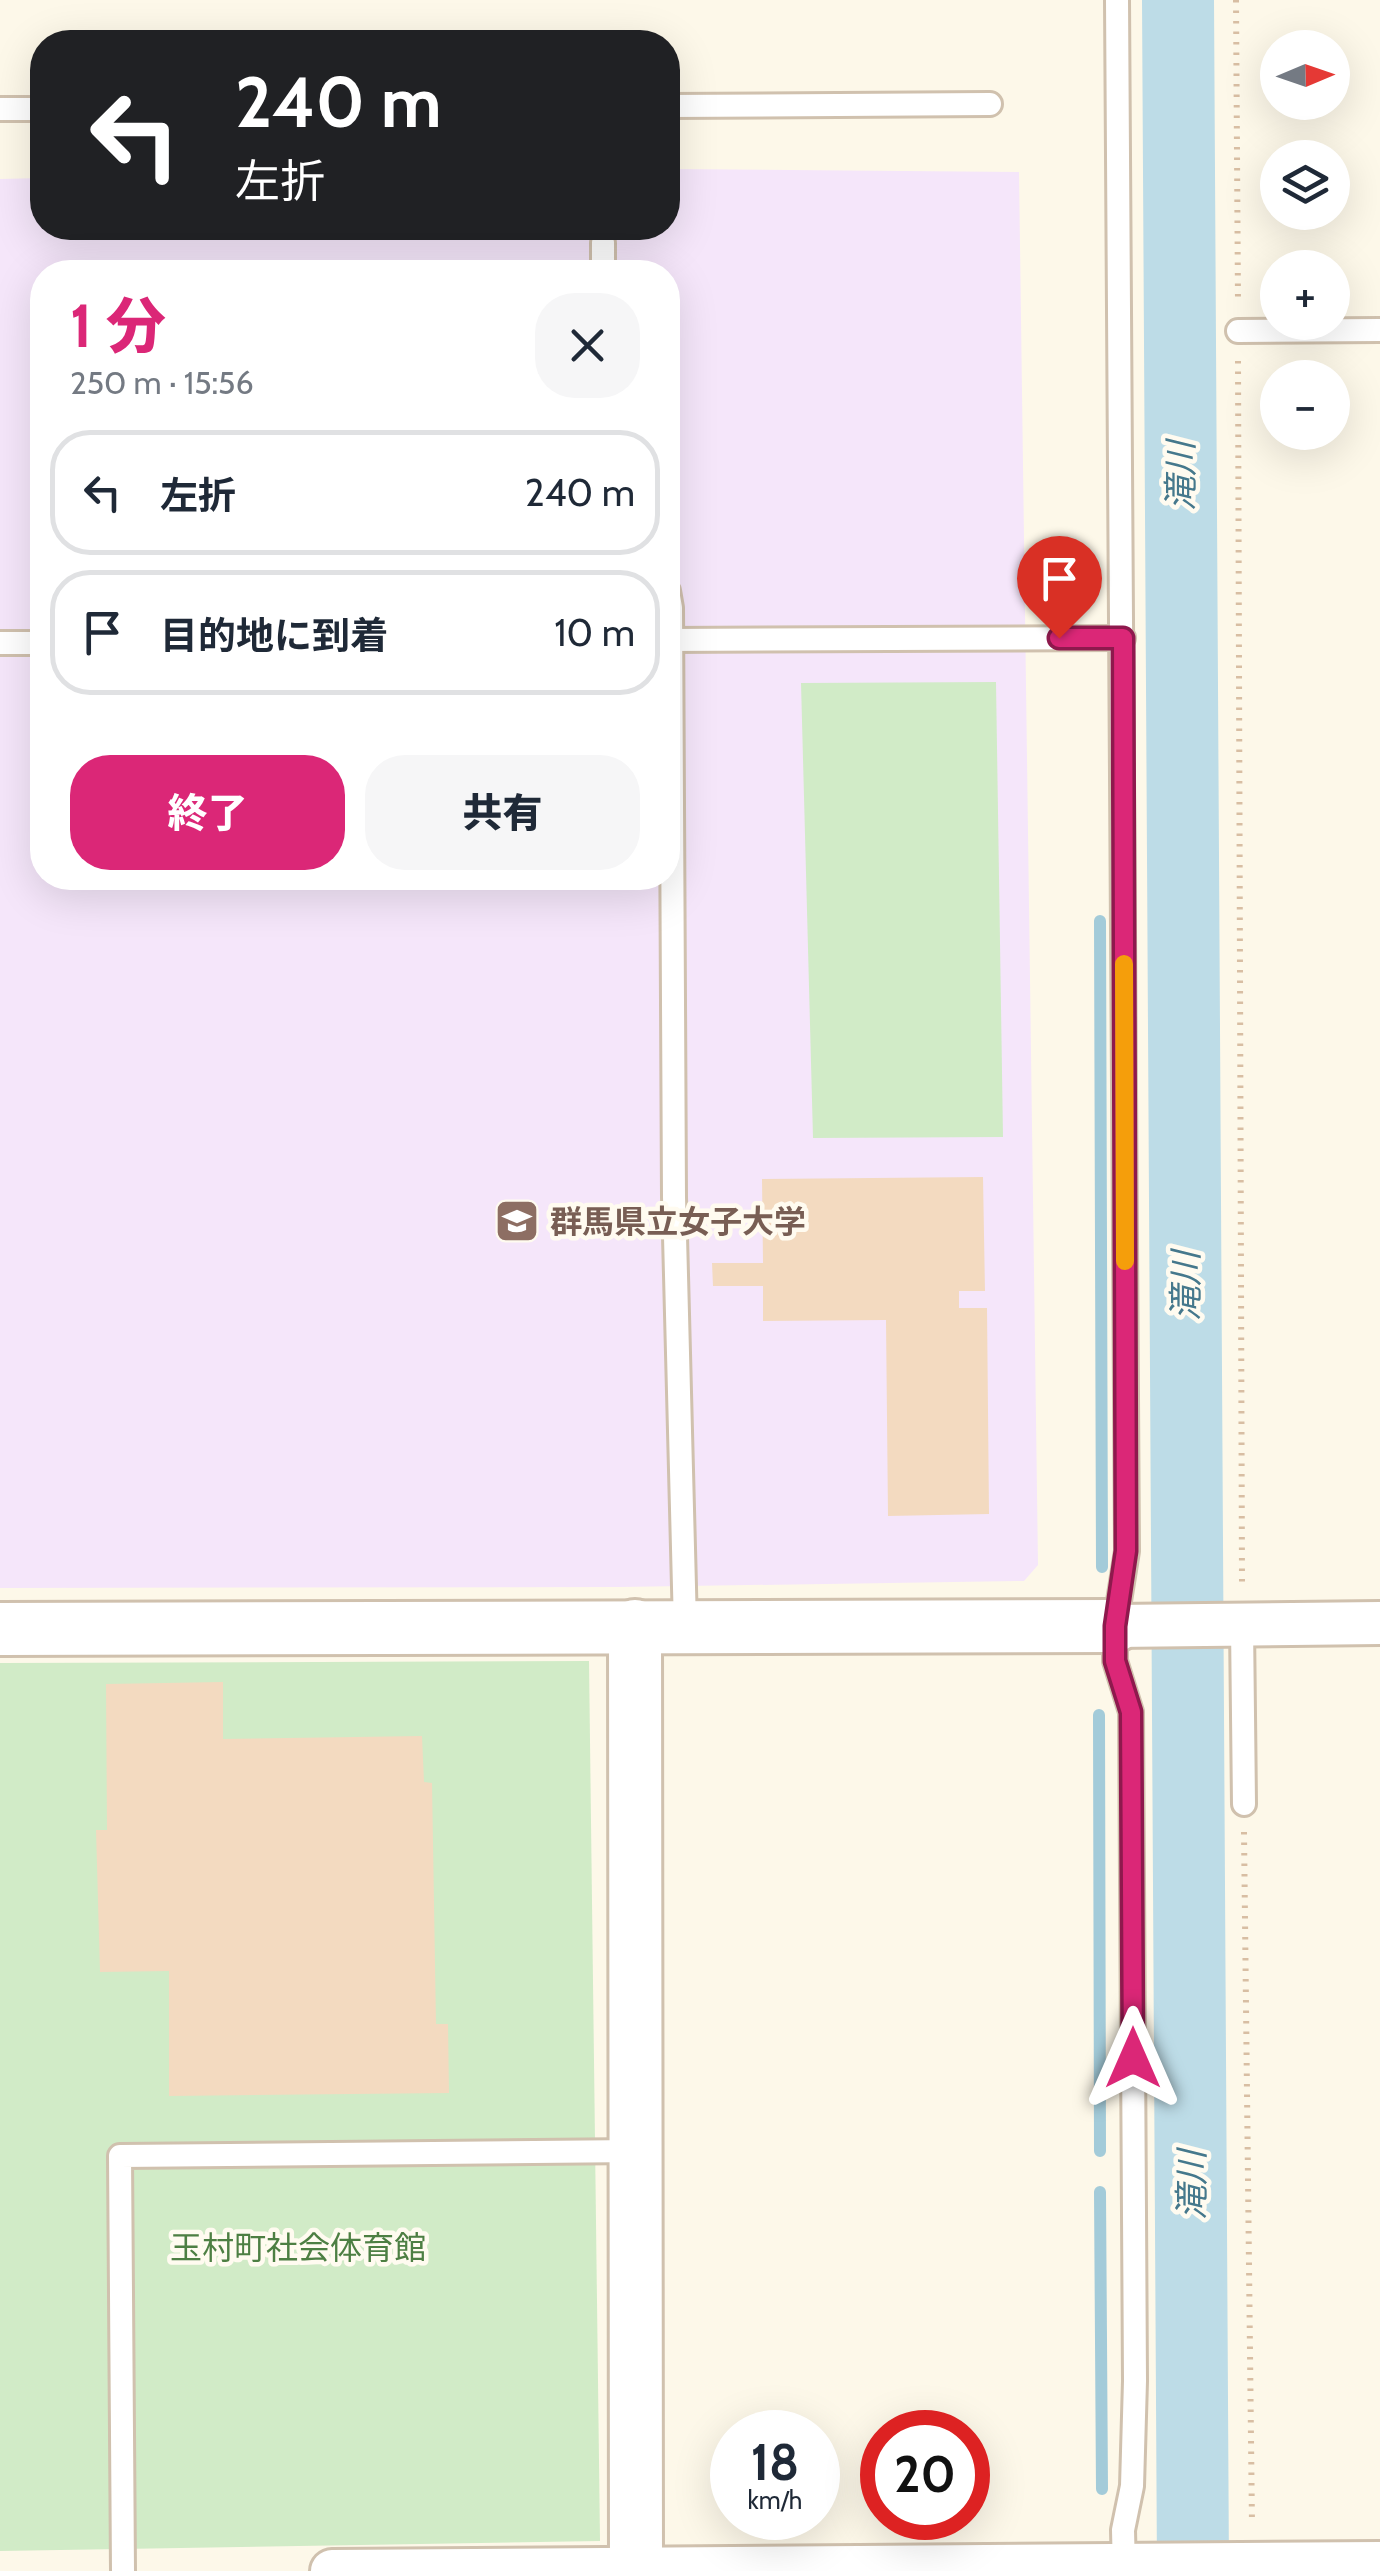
<!DOCTYPE html>
<html lang="ja">
<meta charset="utf-8">
<style>
:root{--surface:#fff;--page:#f6f6f7;--text:#1f2937;--muted:#747a83;--line:#e0e1e3;--accent:#db2777}
body{margin:0;font-family:Cabin,"Noto Sans JP",sans-serif;background:var(--page);color:var(--text);height:100vh;display:flex;flex-direction:column;font-size:38px;white-space:nowrap}
*{box-sizing:border-box;margin:0}
p{font-size:32px;color:var(--muted)}
.icon{flex:none;width:55px;height:55px;fill:none;stroke:currentColor;stroke-width:2;stroke-linecap:round;stroke-linejoin:round}
.map{position:relative;flex:1;overflow:hidden}
.drawer{position:absolute;left:30px;top:260px;width:650px;height:630px;display:flex;flex-direction:column;background:var(--surface);border-radius:40px;box-shadow:0 10px 40px #0002}
.drawer>*{flex:none}
.guide{position:absolute;left:30px;top:30px;width:650px;height:210px;border-radius:40px;box-shadow:0 10px 40px #0002;background:#202124;color:#fff;overflow:hidden}
.needle{width:65px;rotate:88deg}
.controls{position:absolute;left:1260px;top:30px;display:grid;gap:20px}
.controls a{display:grid;place-items:center;width:90px;height:90px;border-radius:50%;background:var(--surface);box-shadow:0 10px 40px #0002;font-size:50px}
.speed{position:absolute;left:710px;top:2410px;display:flex;gap:20px;font-size:50px;font-weight:700;text-align:center}
.speed>*{display:grid;place-content:center;width:130px;height:130px;border-radius:50%;background:var(--surface);box-shadow:0 10px 40px #0002;line-height:1}
.speed small{font-size:25px;font-weight:400}
.speed .limit{border:15px solid #d22;background:#fff;color:#111}
.pin{position:absolute;display:grid;place-items:center;width:85px;height:85px;color:#fff;margin:-102px -42px;border-radius:50% 50% 50% 0;rotate:-45deg;box-shadow:0 0 10px #0007}
.pin .icon{rotate:45deg}
.me{position:absolute;width:110px;margin:-55px;rotate:0deg;stroke-linejoin:round;filter:drop-shadow(0 0 8px #0008)}
.turn{display:flex;align-items:center;gap:35px;height:210px;padding:0 40px;font-size:45px}
.turn .icon{width:130px;height:130px;stroke-width:2.5}
.turn b{display:block;font-size:70px;line-height:85px}
.round{display:grid;place-items:center;flex:none;width:105px;height:105px;border-radius:40px;background:var(--page)}
.headline{display:flex;align-items:center;justify-content:space-between;height:170px;padding:0 40px}
h1{font-size:60px;font-weight:800;line-height:75px;color:var(--accent)}
.primary-button{display:flex;gap:20px;margin-top:auto;padding:20px 40px}
.primary-button a{flex:1;height:115px;border-radius:40px;background:var(--accent);color:#fff;font-size:40px;font-weight:800;line-height:115px;text-align:center}
.primary-button a+a{background:var(--page);color:var(--text)}
ul{padding:0;list-style:none}
li{display:flex;align-items:center;gap:30px;height:125px;margin:0 20px 15px;padding:0 20px;border:5px solid var(--line);border-radius:40px}
li div{flex:1}
li b{display:block;font-size:38px}
li em{font-style:normal}
.map>svg:first-child{display:block}
.education{fill:#f5e6fa;fill-rule:evenodd}
.green{fill:#d1ebc7}
.lines{fill:none;stroke-linecap:round;stroke-linejoin:round}
.stream{stroke:#a3cbd9;stroke-width:12}
.river{stroke:#bddce7;stroke-width:72}
.building{fill:#f3dac0}
.service-casing{stroke:#d0c1ae;stroke-width:28}
.minor-casing{stroke:#d0c1ae;stroke-width:48}
.tertiary-casing{stroke:#d0c1ae;stroke-width:58}
.path{stroke:#d8bea3;stroke-width:6;stroke-dasharray:2.5 8;stroke-linecap:butt}
.service{stroke:#fff;stroke-width:22}
.minor{stroke:#fff;stroke-width:42}
.tertiary{stroke:#fff;stroke-width:52}
.route-casing{stroke:#8e194d;stroke-width:25}
.route{stroke:#db2777;stroke-width:18}
.slow{stroke:#f59e0b;stroke-width:18}
.labels{text-anchor:middle;dominant-baseline:central;stroke-width:9;stroke-linejoin:round;paint-order:stroke}
.education-label{font-size:32px;font-weight:bold;fill:#785e54;stroke:#fffbf0;text-anchor:start}
.park-label{font-size:32px;fill:#4d7f43;stroke:#fffbf0}
.water-label{font-size:35px;font-style:italic;fill:#45788c;stroke:#fffbf0}
</style>
<div class="map">
<svg width="1380" height="2571" viewBox="0 0 1380 2571">
<rect width="100%" height="100%" fill="#fdf8e9"/>
<path class="education" d="M668 169 1019 172 1038 1565 1024 1581 620 1587 0 1588V179L42 178V228H668ZM42 272H668V878H42Z"/>
<g class="green">
<path d="M996 682 1003 1137 813 1138 801 683Z"/>
<path d="M589 1661 600 2541 0 2551V1663Z"/>
</g>
<g class="lines">
<g class="stream">
<path d="M1100 921 1102 1567"/>
<path d="M1099 1715 1100 2151"/>
<path d="M1100 2192 1102 2489"/>
</g>
<path class="river" d="M1178 0 1193 2571"/>
</g>
<g class="building">
<path d="M983 1177 985 1291H959V1308H987L989 1514 888 1516 886 1320 763 1321V1286H713L712 1263H763L762 1179Z"/>
<path d="M223 1682V1739L422 1736 424 1782 432 1783 436 2024H448L449 2093 169 2096V1971L100 1972 96 1830H107L106 1684Z"/>
</g>
<g class="lines">
<defs>
<g id="service">
<path d="M1117 0 1127 1551 1115 1626V1661L1131 1712 1135 2381 1132 2486 1123 2530 1124 2571"/>
<path d="M668 106 990 104"/>
<path d="M0 109H42"/>
<path d="M603 272V243"/>
<path d="M1238 331 1380 330"/>
<path d="M668 591 671 608 674 1197 685 1626"/>
<path d="M668 640 1123 638"/>
<path d="M0 643H42"/>
<path d="M1242 1625 1244 1804"/>
<path d="M123 2571 120 2156 637 2151"/>
</g>
<g id="minor">
<path d="M1115 1626 1380 1623"/>
<path d="M332 2571 1380 2563"/>
</g>
<g id="tertiary">
<path d="M635 1626 636 2571"/>
<path d="M0 1629 1115 1626"/>
</g>
</defs>
<use href="#service" class="service-casing"/>
<use href="#minor" class="minor-casing"/>
<use href="#tertiary" class="tertiary-casing"/>
<g class="path">
<path d="M1236 0 1238 303"/>
<path d="M1238 361 1242 1583"/>
<path d="M1244 1832 1252 2525"/>
</g>
<use href="#service" class="service"/>
<use href="#minor" class="minor"/>
<use href="#tertiary" class="tertiary"/>
</g>
<g class="lines">
<defs>
<path id="route" d="M1059 638H1123L1126 1551 1115 1626V1661L1131 1712 1133 2058"/>
</defs>
<use href="#route" class="route-casing"/>
<use href="#route" class="route"/>
<path class="slow" d="M1124 964 1125 1261"/>
</g>
<defs>
<symbol id="university-square" viewBox="-11 -11 22 22"><rect x="-9" y="-9" width="18" height="18" rx="4" fill="#8d6e63" stroke="#fffbf0"/><path d="M0-5L7-2L0 1L-7-2ZM-4 1L0 2.5L4 1V4Q0 6-4 4Z" fill="#fff"/></symbol>
</defs>
<g fill-rule="evenodd">
<use href="#university-square" x="492" y="1196" width="50" height="50"/>
</g>
<g class="labels">
<g class="education-label">
<text x="550" y="1221">群馬県立女子大学</text>
</g>
<g class="park-label">
<text x="298" y="2247">玉村町社会体育館</text>
</g>
<g class="water-label">
<text transform="translate(1180 476) rotate(-90)">滝川</text>
<text transform="translate(1185 1286) rotate(-90)">滝川</text>
<text transform="translate(1191 2185) rotate(-90)">滝川</text>
</g>
</g>
</svg>
<div class="controls">
<a><svg class="needle" viewBox="-14 -14 28 28"><path d="M0-13l5 13h-10z" fill="#e53935"/><path d="M0 13l5-13h-10z" fill="#747a83"/></svg></a>
<a><svg class="icon" aria-label="layers" viewBox="0 0 24 24"><path d="M12 4l9 5-9 5-9-5zM3 14l9 5 9-5"/></svg></a>
<a>+</a>
<a>−</a>
</div>
<div class="speed"><div>18<small>km/h</small></div><div class="limit">20</div></div>
<div class="pin" style="left:1059px;top:638px;background:#d93025"><svg class="icon" aria-label="arrive" viewBox="0 0 24 24"><path d="M6 21V4h12l-3 4 3 4H6"/></svg></div>
<svg class="me" style="left:1133px;top:2058px" viewBox="-20 -20 40 40"><path d="M0-17L14 15 0 8-14 15z" fill="#db2777" stroke="#fff" stroke-width="4"/></svg>
<div class="guide">
<div class="turn"><svg class="icon" aria-label="left" viewBox="0 0 24 24"><path d="M17 20v-9H6M10 6l-5 5 5 5"/></svg><div><b>240 m</b>左折</div></div>
</div>
<section class="drawer">
<div class="headline"><div><h1>1 分</h1><p>250 m · 15:56</p></div><a class="round"><svg class="icon" aria-label="close" viewBox="0 0 24 24"><path d="M6 6l12 12M18 6L6 18"/></svg></a></div>
<ul>
<li><svg class="icon" aria-label="left" viewBox="0 0 24 24"><path d="M17 20v-9H6M10 6l-5 5 5 5"/></svg><div><b>左折</b></div><em>240 m</em></li>
<li><svg class="icon" aria-label="arrive" viewBox="0 0 24 24"><path d="M6 21V4h12l-3 4 3 4H6"/></svg><div><b>目的地に到着</b></div><em>10 m</em></li>
</ul>
<div class="primary-button"><a>終了</a><a>共有</a></div>
</section>
</div>
